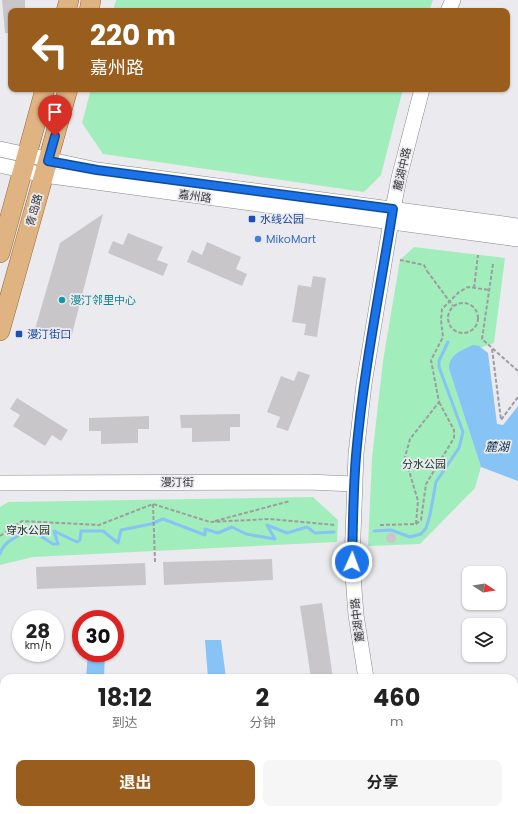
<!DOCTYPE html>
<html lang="zh">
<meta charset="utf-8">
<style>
:root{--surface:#fff;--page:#f6f6f6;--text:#222;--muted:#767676;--accent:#995d1e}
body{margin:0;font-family:Poppins,"Noto Sans SC",sans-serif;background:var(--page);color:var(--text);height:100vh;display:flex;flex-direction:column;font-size:15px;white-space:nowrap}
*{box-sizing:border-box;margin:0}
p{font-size:13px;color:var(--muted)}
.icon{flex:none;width:22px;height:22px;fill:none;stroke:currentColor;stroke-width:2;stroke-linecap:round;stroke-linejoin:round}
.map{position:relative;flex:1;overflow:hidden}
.details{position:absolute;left:0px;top:674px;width:518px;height:140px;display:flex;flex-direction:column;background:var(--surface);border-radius:12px 12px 0 0;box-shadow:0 1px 3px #0004}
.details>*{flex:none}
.banner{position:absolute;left:8px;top:8px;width:502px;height:84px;border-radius:8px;box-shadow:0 1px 3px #0004;background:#995d1e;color:#fff;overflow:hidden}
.needle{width:26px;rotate:102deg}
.buttons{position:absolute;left:462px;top:566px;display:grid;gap:8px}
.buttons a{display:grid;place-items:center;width:44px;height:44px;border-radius:8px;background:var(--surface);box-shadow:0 1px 3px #0004;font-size:20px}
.speed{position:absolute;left:12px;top:610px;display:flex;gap:8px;font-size:20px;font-weight:700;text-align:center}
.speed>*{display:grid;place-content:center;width:52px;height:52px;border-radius:50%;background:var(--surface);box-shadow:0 1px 3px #0004;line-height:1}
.speed small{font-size:10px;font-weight:400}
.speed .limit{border:6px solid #d22;background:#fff;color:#111}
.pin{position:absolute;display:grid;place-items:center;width:34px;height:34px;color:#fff;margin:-41px -17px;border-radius:50% 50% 50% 0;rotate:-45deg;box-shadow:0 0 4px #0007}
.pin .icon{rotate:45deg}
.me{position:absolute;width:44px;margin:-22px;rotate:2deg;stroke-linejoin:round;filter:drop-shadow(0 0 3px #0008)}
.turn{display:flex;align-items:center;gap:14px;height:84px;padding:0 16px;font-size:18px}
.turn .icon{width:52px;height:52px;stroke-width:2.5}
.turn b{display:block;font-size:28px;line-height:34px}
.eta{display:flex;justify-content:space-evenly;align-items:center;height:68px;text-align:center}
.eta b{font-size:24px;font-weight:700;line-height:28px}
.button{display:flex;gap:8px;margin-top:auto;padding:8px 16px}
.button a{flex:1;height:46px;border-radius:8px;background:var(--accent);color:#fff;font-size:16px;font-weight:700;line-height:46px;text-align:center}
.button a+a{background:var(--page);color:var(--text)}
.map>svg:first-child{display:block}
.green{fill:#a1eebc}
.water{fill:#87c3f4}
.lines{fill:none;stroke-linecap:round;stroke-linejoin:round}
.stream{stroke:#87c3f4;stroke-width:3}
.building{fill:#c9c6c9}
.minor-casing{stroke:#87878a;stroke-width:16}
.major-casing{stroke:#986632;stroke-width:20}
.path{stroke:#9d9d9f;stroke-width:2;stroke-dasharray:4 2;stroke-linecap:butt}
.minor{stroke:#fff;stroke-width:15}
.major{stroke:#e0b383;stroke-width:19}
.path-bridge{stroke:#9d9d9f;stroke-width:2;stroke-dasharray:4 2;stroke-linecap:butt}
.route-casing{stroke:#114b97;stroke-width:10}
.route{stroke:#1a73e8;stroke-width:7}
.transit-dot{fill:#1a4fb4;stroke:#ebebef;stroke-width:1.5}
.shop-dot{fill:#3f7fe0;stroke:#ebebef;stroke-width:1.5}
.culture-dot{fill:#0f9aa8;stroke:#ebebef;stroke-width:1.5}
.labels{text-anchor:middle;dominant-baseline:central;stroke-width:3.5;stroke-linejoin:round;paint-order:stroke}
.street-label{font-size:11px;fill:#363637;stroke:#ebebef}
.transit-label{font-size:11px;fill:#164399;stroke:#ebebef;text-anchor:start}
.shop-label{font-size:11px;fill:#366cbe;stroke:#ebebef;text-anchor:start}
.culture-label{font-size:11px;fill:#0d838f;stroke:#ebebef;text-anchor:start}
.park-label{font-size:11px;fill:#0e341f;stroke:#ebebef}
.water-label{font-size:12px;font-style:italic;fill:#092c44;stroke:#ebebef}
</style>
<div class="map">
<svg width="518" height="814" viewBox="0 0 518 814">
<rect width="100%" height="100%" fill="#ebebef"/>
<g class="green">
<path d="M116 0H433L429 11H113Z"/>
<path d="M91 89H403L381 175 364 192 103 154 82 123Z"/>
<path d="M414 247 505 258 494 343 460 355 449 369 481 467 475 488 420 544 368 546 372 458 383 361 400 260Z"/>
<path d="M313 497 338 520 337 542 33 557 0 565V507L8 502Z"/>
</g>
<g class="water">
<path d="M473 345 479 346 488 353 497 424 503 425 518 406V481L481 467 449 369C449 354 461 351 473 345Z"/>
<path d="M205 640H221L226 678H208Z"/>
<path d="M88 653H105L104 678H86Z"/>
<path d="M0 770 4 771V810H79L77 814H0Z"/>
</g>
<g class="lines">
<g class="stream">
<path d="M374 531 391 530 410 537 421 534 426 528 430 515 436 482 459 448 463 432 439 367V361L448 342"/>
<path d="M0 554C3 541 20 534 31 530L53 544H58L54 531 77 542 80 540 81 531H103L118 543 121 530 151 524 163 519 205 535V529L218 533 232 527 246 534 275 539 267 525 287 533 307 527 315 533 334 532"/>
</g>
</g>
<g class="building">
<path d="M2 0H25V11H11V33H5Z"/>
<path d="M103 214 71 338 35 329 60 243Z"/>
<path d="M128 233 163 247 157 260 168 264 163 276 108 253 113 241 123 245Z"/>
<path d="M207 242 241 257 236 269 247 274 242 286 187 262 192 250 202 255Z"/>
<path d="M313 276 326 278 317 337 304 335 306 324 292 322 298 285 311 287Z"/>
<path d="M298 371 310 375 288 431 276 427 280 417 267 412 281 376 294 381Z"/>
<path d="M17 398 68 430 61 441 52 435 45 446 13 426 20 415 10 409Z"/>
<path d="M240 414V427H230V441L192 442V428H181L180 415Z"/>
<path d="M149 416V429H138V443L101 444V431H89V418Z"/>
<circle cx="391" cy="538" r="5"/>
<path d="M272 559 273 580 164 585 163 562Z"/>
<path d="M145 563 146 585 37 589 36 567Z"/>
<path d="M322 603 333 678H311L300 606Z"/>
</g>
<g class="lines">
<defs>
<g id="minor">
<path d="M448 11 453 0"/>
<path d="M0 149 97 170 518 226"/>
<path d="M0 165 44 175 518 239"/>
<path d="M0 483 308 482 354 484"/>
<path d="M366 678 356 615 352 562 356 454 364 384 393 209 399 178 422 89"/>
<path d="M408 810 410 814"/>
</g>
<g id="major">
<path d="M66 11 69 0"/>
<path d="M89 11 91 0"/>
<path d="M0 253 45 89"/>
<path d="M0 331 68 89"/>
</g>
</defs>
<use href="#minor" class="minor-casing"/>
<use href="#major" class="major-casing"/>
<g class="path">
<path d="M400 260 424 265 427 271"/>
<path d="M493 264 482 339 518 371"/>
<path d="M474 288 478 255"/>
<circle cx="463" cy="318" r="15"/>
<path d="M492 349 501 420 518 397"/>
<path d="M153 504 155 562"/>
<path d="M215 521 290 501"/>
<path d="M416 524 421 520 426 484 454 438V430L439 402"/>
<path d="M380 525 416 524 418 501 405 457 410 439 439 402 431 360 443 337 441 320 442 309 459 292 468 287 490 290"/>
<path d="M0 536 22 521 99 525 153 504 210 522 270 519 335 525"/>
</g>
<use href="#minor" class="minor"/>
<use href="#major" class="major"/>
<path class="path-bridge" d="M427 271 453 306"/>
</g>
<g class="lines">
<defs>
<path id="route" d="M55 136 48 161 97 170 393 209C380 291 363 373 356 456 353 491 353 526 352 562"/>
</defs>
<use href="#route" class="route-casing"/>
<use href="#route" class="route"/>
</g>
<g class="transit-dot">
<rect x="248" y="215" width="8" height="8" rx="2"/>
<rect x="15" y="330" width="8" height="8" rx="2"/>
</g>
<circle class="shop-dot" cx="258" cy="239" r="4"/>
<circle class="culture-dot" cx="62" cy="300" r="4"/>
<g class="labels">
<g class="street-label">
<text transform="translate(402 169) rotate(-77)">麓湖中路</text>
<text transform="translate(195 196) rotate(8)">嘉州路</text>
<text transform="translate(34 210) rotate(-75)">青岛路</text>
<text x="177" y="482">漫汀街</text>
<text transform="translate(357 620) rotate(-97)">麓湖中路</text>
</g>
<g class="transit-label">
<text x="260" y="219">水线公园</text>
<text x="27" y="334">漫汀街口</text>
</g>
<g class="shop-label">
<text x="266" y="239">MikoMart</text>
</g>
<g class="culture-label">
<text x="70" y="300">漫汀邻里中心</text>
</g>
<g class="park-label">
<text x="424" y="464">分水公园</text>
<text x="28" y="530">穿水公园</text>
</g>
<g class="water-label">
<text x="497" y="446">麓湖</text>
</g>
</g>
</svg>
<div class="buttons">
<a><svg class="needle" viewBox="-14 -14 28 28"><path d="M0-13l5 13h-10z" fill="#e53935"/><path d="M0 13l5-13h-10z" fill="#767676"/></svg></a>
<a><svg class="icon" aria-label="layers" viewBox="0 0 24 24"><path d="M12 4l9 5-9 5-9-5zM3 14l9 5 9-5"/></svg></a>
</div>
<div class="speed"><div>28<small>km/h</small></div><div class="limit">30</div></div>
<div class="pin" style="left:55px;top:136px;background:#d93025"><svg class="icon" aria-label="arrive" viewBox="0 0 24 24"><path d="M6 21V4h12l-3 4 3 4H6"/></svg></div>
<svg class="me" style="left:352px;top:562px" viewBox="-20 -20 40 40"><circle r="17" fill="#1a73e8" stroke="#fff" stroke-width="3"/><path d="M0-11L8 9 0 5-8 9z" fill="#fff"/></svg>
<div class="banner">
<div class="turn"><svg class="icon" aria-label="left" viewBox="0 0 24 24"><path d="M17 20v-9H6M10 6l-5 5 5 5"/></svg><div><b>220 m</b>嘉州路</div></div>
</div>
<section class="details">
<div class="eta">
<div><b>18:12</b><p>到达</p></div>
<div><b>2</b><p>分钟</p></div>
<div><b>460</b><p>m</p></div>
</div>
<div class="button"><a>退出</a><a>分享</a></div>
</section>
</div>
